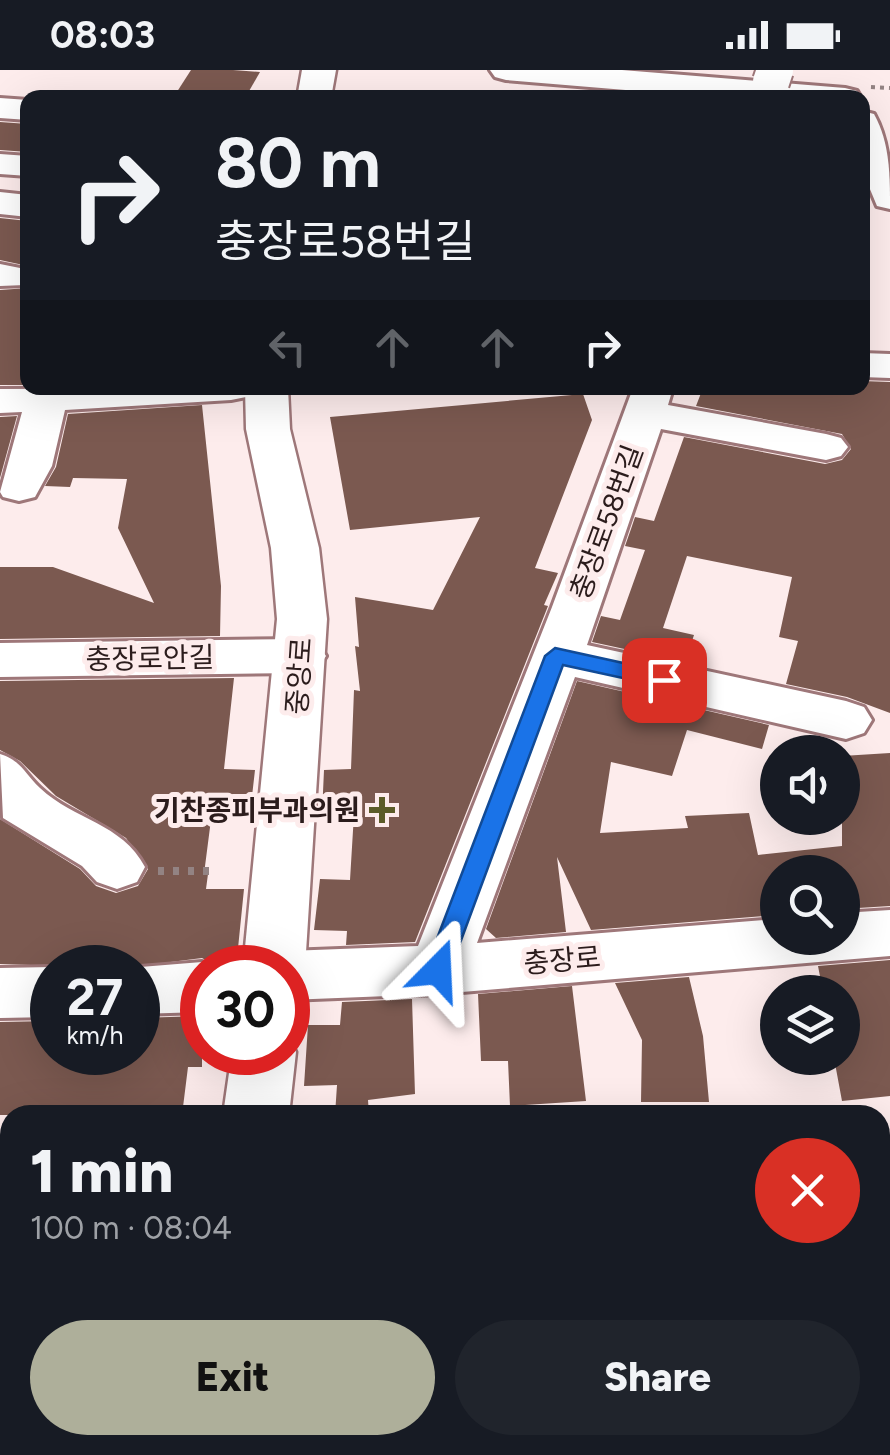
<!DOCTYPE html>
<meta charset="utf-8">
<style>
:root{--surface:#171b24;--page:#20242c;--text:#f1f3f6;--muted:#9ea1a6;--accent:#aeaf9a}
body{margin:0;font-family:Figtree,"Noto Sans KR",sans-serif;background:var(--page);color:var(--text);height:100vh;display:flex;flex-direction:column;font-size:38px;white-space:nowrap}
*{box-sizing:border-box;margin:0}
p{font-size:32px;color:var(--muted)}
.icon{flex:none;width:55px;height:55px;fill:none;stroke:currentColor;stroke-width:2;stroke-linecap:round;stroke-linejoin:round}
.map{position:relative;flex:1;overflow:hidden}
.details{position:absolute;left:0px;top:1035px;width:890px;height:350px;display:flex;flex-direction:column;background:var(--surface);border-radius:30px 30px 0 0;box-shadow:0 10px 40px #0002}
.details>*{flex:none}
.top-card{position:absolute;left:20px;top:20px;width:850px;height:305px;border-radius:20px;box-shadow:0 10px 40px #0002;background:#171b24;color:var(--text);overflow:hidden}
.buttons{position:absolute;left:760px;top:665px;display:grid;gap:20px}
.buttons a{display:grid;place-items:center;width:100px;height:100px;border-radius:50%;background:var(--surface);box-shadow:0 10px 40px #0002;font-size:50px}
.speed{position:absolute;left:30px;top:875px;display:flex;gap:20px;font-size:50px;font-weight:700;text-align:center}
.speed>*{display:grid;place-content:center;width:130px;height:130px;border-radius:50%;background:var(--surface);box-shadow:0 10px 40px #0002;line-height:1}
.speed small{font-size:25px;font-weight:400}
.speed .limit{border:15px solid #d22;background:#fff;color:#111}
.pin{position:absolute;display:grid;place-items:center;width:85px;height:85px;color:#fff;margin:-42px;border-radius:20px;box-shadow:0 5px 15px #0006}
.me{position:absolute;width:110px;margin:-55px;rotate:21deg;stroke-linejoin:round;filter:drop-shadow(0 0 8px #0008)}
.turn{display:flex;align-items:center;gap:35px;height:210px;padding:0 30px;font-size:45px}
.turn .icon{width:130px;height:130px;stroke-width:2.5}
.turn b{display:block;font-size:70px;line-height:85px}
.lanes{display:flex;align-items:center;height:95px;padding:0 30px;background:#0003;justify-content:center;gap:50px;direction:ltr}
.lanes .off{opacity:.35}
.round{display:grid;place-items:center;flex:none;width:105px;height:105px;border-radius:52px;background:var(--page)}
.overview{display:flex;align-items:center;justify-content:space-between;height:170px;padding:0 30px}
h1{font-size:60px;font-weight:800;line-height:75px}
.cta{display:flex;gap:20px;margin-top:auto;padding:20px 30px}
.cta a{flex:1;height:115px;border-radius:60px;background:var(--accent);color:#111;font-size:40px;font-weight:800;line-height:115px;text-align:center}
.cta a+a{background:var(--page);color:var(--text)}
.status{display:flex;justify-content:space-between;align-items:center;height:70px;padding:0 50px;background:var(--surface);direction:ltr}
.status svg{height:28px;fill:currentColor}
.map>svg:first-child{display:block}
.green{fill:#ffad78}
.building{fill:#7b5950}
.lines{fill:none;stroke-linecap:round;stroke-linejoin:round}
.minor-casing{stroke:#9e7779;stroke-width:6}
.major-casing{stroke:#9e7779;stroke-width:5}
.path-far1{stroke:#938383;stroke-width:4;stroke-dasharray:4 5;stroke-linecap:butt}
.path{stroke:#938383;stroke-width:8;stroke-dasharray:6 9;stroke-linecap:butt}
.minor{fill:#fff;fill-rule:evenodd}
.major{fill:#fff;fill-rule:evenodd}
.minor-bridge-casing{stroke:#9e7779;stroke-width:40;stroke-linecap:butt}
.minor-bridge{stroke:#fff;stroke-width:36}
.route{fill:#1a73e8;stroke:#114b97;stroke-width:2.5}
.poi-dot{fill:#5c5c29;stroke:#fdecec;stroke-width:4}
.labels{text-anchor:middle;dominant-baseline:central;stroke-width:10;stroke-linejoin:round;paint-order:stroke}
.street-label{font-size:28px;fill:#2b1c1c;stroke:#fdecec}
.poi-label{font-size:28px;font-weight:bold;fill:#2b1c1c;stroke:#fdecec;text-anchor:end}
</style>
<div class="status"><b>08:03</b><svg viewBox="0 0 49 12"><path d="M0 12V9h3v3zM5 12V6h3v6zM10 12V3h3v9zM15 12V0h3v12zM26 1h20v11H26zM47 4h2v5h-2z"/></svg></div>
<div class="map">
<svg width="890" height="1385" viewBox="0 0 890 1385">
<rect width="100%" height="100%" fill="#fdecec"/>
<path class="green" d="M10 1202V1375H160L159 1385H0V1203Z"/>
<g class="building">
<path d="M191 0H233L260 2 245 28H173Z"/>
<path d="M0 52 28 54V82L0 80Z"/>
<path d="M0 148 28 151V196L0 190Z"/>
<path d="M28 218V315H0V220Z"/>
<path d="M862 311 890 312V643L847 627 786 614 798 571 779 567 792 507 687 486 663 558 694 565 685 592 592 572 601 546 620 550 645 480 625 476 631 459 635 447 654 451 684 367 825 394 842 390 851 379 842 364 696 336 703 318H862Z"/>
<path d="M583 324 592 350 535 498 558 503 544 535 548 536 415 872 346 875 347 861 314 860 320 809 350 810 354 744H322L324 700 351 699 354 620 360 621 355 576 359 577 355 527 433 540 480 447 350 460 330 347Z"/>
<path d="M202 335 221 516 220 566 0 569V497H53L154 533 118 458 127 409 73 408 70 417 45 416 56 397 68 344Z"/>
<path d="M17 346 0 408V347Z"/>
<path d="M234 608 224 699 255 700 251 735 213 734 204 804H208L206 819H244L236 898H220L202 888 124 898 0 894V749L80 799 96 816 116 823 138 816 148 799 126 768 56 726 20 691 0 680V611Z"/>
<path d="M577 611 769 655 762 679 687 660 672 706 611 692 600 763 688 758 685 746 749 743 758 785 842 776V686L890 683V836L842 839V802H778V845L591 860 557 787 566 862 496 868 486 859Z"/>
<path d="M890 890V1026L842 1031 834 988H842V922H823L818 896Z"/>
<path d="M689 907 703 966 709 1032H641L642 970 615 913Z"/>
<path d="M572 916 586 1031 510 1036 508 991H481L478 924Z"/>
<path d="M412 929 415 1024 368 1030 369 1045H335L337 1015 304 1016 308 955H340L342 932Z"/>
<path d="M202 946V997H188L182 1045H0V952L52 951V982H138V948Z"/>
</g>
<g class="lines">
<defs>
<g id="minor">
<path d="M490 0H622L845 18 857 21 861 28H722L506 10 495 7Z"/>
<path d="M0 28 28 30V50L0 48Z"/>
<path d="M862 41 874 44C890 73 890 105 890 139L877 136 862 100Z"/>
<path d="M0 84 28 86V106L0 104Z"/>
<path d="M0 122 28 125V147L0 144Z"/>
<path d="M0 194 25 199V215L0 216Z"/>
<path d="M862 283 890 284V308L862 307Z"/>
<path d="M252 318 246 327 231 330 65 340 52 396 35 427 19 431 3 427 0 422 22 342 0 343V319Z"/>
<path d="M633 318H673L668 335 826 364 841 368 848 377 841 386 826 390 661 359 587 575 846 631 864 637 872 650 864 663 846 669 575 607 477 873 778 849V868H842V843L890 840V886L438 924 288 930V898H263L267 889 288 881 418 876 552 537Z"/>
<path d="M301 569 318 574 326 586 318 598 301 603 0 607V573Z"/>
<path d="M0 684C22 691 24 703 40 718 74 750 122 753 145 797L137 812 117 819 97 812 82 796 3 748Z"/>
<path d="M202 892 217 898H202V942L138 944V898H128Z"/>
<path d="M0 898 52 897 53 898 52 947 0 948Z"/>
</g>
<g id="major">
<path d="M302 0H336L331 28H297Z"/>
<path d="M245 318H288L290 359 319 478 327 549 305 898 296 916 288 919V898H243L277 549 271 478 246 359Z"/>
<path d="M288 964 296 982 289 1045H223L232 982H288Z"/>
<path d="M177 1375H253L252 1385H176Z"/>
</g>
</defs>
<use href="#minor" class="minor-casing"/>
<use href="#major" class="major-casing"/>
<path class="path-far1" d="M871 17 890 18"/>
<path class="path" d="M158 801H209"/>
<use href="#minor" class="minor"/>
<use href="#major" class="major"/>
<defs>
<path id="minor-bridge" d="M771 12 775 0"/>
</defs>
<use href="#minor-bridge" class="minor-bridge-casing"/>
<use href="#minor-bridge" class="minor-bridge"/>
</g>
<path class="route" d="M555 578 664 602 675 610 664 617 563 595 450 900 447 907 438 910 429 907 425 900 545 586Z"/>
<path class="poi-dot" d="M377 725h10v10h10v10h-10v10h-10v-10h-10v-10h10z"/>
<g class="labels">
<g class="street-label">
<text transform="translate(606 452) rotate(-70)">충장로58번길</text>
<text transform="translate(150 588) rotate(-1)">충장로안길</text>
<text transform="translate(299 606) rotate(-86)">중앙로</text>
<text transform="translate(562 890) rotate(-5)">충장로</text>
</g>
<g class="poi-label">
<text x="360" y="740">기찬종피부과의원</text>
</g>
</g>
</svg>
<div class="buttons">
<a><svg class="icon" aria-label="sound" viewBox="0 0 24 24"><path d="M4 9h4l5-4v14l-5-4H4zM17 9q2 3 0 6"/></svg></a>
<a><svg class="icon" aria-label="search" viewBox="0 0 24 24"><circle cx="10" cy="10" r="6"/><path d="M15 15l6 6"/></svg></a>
<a><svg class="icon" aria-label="layers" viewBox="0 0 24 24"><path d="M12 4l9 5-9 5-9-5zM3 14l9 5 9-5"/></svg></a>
</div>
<div class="speed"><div>27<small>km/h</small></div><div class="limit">30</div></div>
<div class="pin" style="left:664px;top:610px;background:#d93025"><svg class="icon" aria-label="arrive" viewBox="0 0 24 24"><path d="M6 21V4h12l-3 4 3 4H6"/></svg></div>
<svg class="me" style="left:438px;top:900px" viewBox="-20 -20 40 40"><path d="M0-17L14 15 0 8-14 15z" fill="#1a73e8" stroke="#fff" stroke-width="4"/></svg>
<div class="top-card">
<div class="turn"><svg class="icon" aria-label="right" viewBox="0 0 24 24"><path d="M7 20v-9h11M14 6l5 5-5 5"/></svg><div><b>80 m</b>충장로58번길</div></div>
<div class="lanes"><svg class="icon off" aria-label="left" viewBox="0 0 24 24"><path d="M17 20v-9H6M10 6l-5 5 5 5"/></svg><svg class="icon off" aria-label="ahead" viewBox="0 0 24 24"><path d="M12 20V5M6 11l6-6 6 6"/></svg><svg class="icon off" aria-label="ahead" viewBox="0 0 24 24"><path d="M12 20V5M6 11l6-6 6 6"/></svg><svg class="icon" aria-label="right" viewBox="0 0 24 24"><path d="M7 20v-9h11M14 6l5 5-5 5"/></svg></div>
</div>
<section class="details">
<div class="overview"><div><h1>1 min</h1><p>100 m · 08:04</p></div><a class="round" style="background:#d93025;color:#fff"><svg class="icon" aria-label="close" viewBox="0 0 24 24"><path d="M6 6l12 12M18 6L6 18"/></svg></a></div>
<div class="cta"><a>Exit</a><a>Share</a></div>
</section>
</div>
